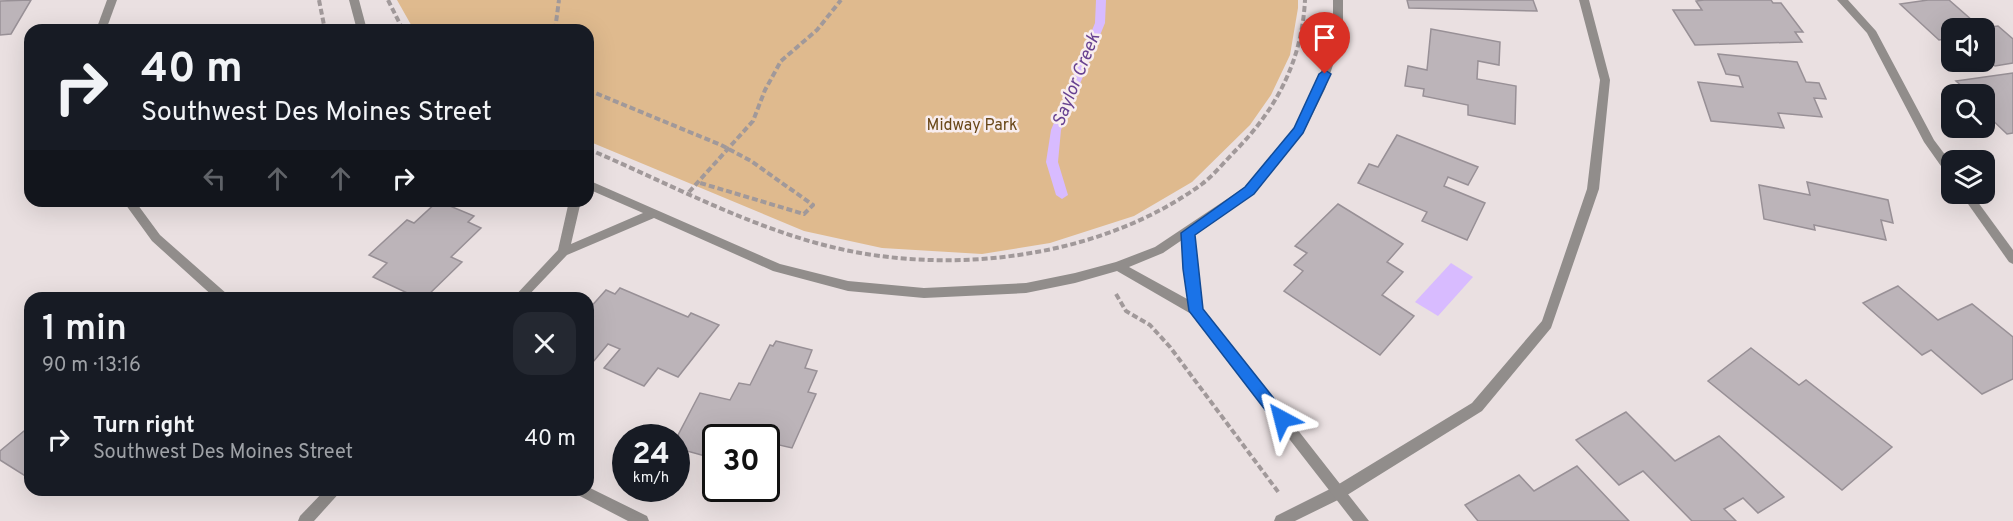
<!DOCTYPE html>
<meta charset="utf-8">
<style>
:root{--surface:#171b24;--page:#242831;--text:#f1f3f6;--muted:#9ea1a6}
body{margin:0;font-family:Overpass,sans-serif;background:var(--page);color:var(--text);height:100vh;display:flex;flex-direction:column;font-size:22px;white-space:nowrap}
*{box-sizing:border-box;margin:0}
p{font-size:20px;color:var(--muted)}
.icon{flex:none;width:33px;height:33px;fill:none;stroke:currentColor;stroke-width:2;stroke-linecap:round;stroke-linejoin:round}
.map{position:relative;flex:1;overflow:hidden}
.details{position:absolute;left:24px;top:292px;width:570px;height:204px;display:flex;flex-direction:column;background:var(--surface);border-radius:18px;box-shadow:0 6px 24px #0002}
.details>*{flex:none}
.hud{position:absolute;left:24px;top:24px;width:570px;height:183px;border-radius:18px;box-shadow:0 6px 24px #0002;background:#171b24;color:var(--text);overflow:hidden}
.buttons{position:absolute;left:1941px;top:18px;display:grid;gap:12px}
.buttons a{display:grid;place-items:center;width:54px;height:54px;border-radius:12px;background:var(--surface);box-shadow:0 6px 24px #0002;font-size:30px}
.speed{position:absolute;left:612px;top:424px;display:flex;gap:12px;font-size:30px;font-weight:700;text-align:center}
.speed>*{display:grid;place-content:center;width:78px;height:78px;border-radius:50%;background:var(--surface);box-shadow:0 6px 24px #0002;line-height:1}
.speed small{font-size:15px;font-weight:400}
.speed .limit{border:3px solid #111;border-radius:9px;background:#fff;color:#111}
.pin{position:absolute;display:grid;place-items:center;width:51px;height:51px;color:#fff;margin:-62px -26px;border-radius:50% 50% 50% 0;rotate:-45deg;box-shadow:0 0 6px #0007}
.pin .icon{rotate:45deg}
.me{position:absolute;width:66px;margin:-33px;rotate:322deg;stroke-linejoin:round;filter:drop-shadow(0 0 4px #0008)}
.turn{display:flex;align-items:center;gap:21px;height:126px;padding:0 18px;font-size:27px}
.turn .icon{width:78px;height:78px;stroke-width:2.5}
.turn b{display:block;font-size:42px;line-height:51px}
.lanes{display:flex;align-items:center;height:57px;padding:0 18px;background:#0003;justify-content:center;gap:30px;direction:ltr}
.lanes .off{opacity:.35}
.round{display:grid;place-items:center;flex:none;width:63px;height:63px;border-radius:18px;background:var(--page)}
.headline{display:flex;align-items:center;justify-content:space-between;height:102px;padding:0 18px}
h1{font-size:36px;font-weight:600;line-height:45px}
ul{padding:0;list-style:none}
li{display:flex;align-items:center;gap:18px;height:90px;padding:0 18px}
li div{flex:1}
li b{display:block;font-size:22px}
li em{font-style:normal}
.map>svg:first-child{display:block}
.green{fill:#dfba8e}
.water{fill:#d8bbff}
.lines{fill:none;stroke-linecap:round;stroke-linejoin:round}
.stream{fill:#d8bbff;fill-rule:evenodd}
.building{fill:#bcb4b9;stroke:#989096;stroke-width:1.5}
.path{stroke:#a1999a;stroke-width:4;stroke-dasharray:6 3;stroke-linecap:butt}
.service{fill:#918d8b;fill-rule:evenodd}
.minor{fill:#918d8b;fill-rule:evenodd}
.route{fill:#1a73e8;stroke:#114b97;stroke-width:1.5}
.labels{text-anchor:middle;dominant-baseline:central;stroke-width:5;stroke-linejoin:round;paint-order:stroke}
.park-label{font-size:16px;fill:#694718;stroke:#f8edee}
.water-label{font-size:18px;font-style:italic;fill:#674191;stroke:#f8edee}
</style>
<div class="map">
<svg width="2013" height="521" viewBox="0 0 2013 521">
<rect width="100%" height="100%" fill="#eae0e1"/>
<path class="green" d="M397 0H1298V8L1290 55 1271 95 1250 125 1192 182 1134 216 1050 243 982 254 882 248 804 231 588 141V30H414Z"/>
<path class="water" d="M1451 263 1473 277 1438 316 1415 302Z"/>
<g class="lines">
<path class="stream" d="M1096 0H1106L1105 23 1061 130 1058 162 1068 195 1062 199 1056 195 1046 162 1051 130 1095 23Z"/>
</g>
<g class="building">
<path d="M31 0 11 34 0 35V1Z"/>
<path d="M1407 0H1533L1537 11 1409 8Z"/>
<path d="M1771 0 1773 3H1781L1803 32H1795L1802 42 1695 45 1673 10H1702L1696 1 1704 0Z"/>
<path d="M1928 0H1949L1981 28 1998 26 2013 39V63L1995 66 1984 57V28H1952V38L1939 40 1900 4Z"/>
<path d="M1431 29 1500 42 1499 65 1478 61 1477 79 1516 86 1515 124 1468 115V105L1423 96 1424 89 1405 86 1408 66 1427 70Z"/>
<path d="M1718 54 1797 62 1806 82 1819 83 1826 99 1814 98 1822 117 1778 113 1784 128 1711 121 1698 82 1743 87 1739 76 1726 74Z"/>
<path d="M2013 73V133L2007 134 1984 112V94H1971L1956 81Z"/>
<path d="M1397 135 1478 167 1468 185 1448 177 1444 186 1485 203 1467 240 1422 221 1427 212 1358 183 1369 164 1378 167Z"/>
<path d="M1807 182 1888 200 1893 223 1881 220 1886 240 1814 225 1815 230 1764 219 1759 185 1810 195Z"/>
<path d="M438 201 474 216 468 222 481 228 451 257 462 262 425 298H418L373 277 387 263 369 255 407 220 414 223Z"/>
<path d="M1338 204 1403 244 1387 262 1403 272 1382 295 1414 316 1380 355 1284 291 1303 271 1294 265 1307 253 1295 246Z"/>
<path d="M1898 286 1938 320 1972 304 2013 337V379L1982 394 1931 350 1922 355 1863 303Z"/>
<path d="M620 288 688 317 691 313 719 325 678 377 658 368 644 386 604 368 620 349 608 344 588 368V323L593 317 588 315V310L606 290 615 294Z"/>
<path d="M776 341 812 350 805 368 817 371 808 392 816 394 792 448 766 442V438L746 436 716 438V459L676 448V439L700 393 730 400 739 383 750 385 770 345 773 346Z"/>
<path d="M1751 348 1799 385 1806 380 1892 447 1842 490 1708 381Z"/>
<path d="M1626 412 1675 461 1719 436 1784 497 1758 513 1743 498 1724 509 1736 521H1692L1643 471 1619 485 1576 440Z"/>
<path d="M30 426V479L0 460V451Z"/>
<path d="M1577 466 1629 521H1478L1465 505 1519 475 1534 491Z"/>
</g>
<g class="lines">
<g class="path">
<path d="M319 0 325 30"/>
<path d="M388 0 403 30"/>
<path d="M555 30 559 0"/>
<path d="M588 90 721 145 751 161 813 205 804 214 697 182"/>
<path d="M588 149C673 185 759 233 850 251 965 274 1105 255 1202 184 1215 174 1226 160 1237 149 1278 107 1302 59 1305 0"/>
<path d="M689 192 753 121 765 90 781 61 817 30 841 0"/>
<path d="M1116 294 1126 311 1150 325 1170 347 1279 493"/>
</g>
<g class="service">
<path d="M107 0H117L106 30H96Z"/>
<path d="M1579 0H1589L1610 80 1599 189 1551 328 1482 411 1344 497 1295 521H1274L1276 516 1334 487 1472 403 1542 321 1587 189 1600 80Z"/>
<path d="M123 201H135L160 235 227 294 229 298H215L152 241Z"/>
<path d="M588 487 647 516 649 521H628L576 494 574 490H588Z"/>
</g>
<g class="minor">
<path d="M349 0H359L367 30H357Z"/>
<path d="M1333 0H1343V24L1335 59 1325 89 1303 133 1253 193 1194 233 1196 269 1203 309 1369 521H1353L1193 315 1117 271 1075 283 1026 293 924 298 848 291 773 271 654 218 567 255 526 298H513L558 250 569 201H581L571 244 643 213 588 189V180L780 264 848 281 924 288 1026 283 1075 273 1116 262 1155 247 1245 187 1295 128 1315 89 1325 59 1333 24ZM1182 240 1184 269 1189 300 1129 267 1163 253Z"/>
<path d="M1837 0H1848L1876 31 1934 140 1952 164V177L1948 176 1924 142 1867 33Z"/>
<path d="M1961 194H1972L2013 250V264L2009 262Z"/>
<path d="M325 490H342L314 521H298L300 516Z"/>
</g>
</g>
<path class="route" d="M1325 70 1331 74 1303 133 1254 194 1195 235 1203 309 1287 415 1289 419 1282 426 1276 424 1189 311 1183 269 1181 233 1245 187 1294 128 1319 74Z"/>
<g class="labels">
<g class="park-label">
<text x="972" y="126">Midway Park</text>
</g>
<g class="water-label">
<text transform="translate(1077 80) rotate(-68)">Saylor Creek</text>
</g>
</g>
</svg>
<div class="buttons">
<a><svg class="icon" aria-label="sound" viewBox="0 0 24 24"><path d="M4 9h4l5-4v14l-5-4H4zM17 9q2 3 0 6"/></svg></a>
<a><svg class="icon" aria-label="search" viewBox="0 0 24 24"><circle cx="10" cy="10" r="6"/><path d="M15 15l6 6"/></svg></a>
<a><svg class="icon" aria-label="layers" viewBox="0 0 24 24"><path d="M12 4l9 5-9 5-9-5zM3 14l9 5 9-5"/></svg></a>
</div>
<div class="speed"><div>24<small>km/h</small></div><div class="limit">30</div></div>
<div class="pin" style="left:1325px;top:74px;background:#d93025"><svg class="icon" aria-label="arrive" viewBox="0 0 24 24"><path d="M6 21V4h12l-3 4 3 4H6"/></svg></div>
<svg class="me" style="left:1282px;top:419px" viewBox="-20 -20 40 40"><path d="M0-17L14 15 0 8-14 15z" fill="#1a73e8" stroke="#fff" stroke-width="4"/></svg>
<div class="hud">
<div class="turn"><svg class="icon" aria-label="right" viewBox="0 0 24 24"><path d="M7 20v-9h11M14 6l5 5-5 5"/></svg><div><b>40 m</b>Southwest Des Moines Street</div></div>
<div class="lanes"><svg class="icon off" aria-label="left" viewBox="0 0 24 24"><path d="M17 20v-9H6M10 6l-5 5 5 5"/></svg><svg class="icon off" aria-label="ahead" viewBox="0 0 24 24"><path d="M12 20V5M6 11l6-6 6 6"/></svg><svg class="icon off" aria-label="ahead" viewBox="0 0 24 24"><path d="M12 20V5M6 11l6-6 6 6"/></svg><svg class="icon" aria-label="right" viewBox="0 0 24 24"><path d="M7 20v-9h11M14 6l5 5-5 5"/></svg></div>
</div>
<section class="details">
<div class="headline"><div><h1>1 min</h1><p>90 m · 13:16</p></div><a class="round"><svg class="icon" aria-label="close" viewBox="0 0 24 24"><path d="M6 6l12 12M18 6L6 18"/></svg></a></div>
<ul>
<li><svg class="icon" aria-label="right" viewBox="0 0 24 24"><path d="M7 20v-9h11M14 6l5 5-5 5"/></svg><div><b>Turn right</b><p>Southwest Des Moines Street</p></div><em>40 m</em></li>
</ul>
</section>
</div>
